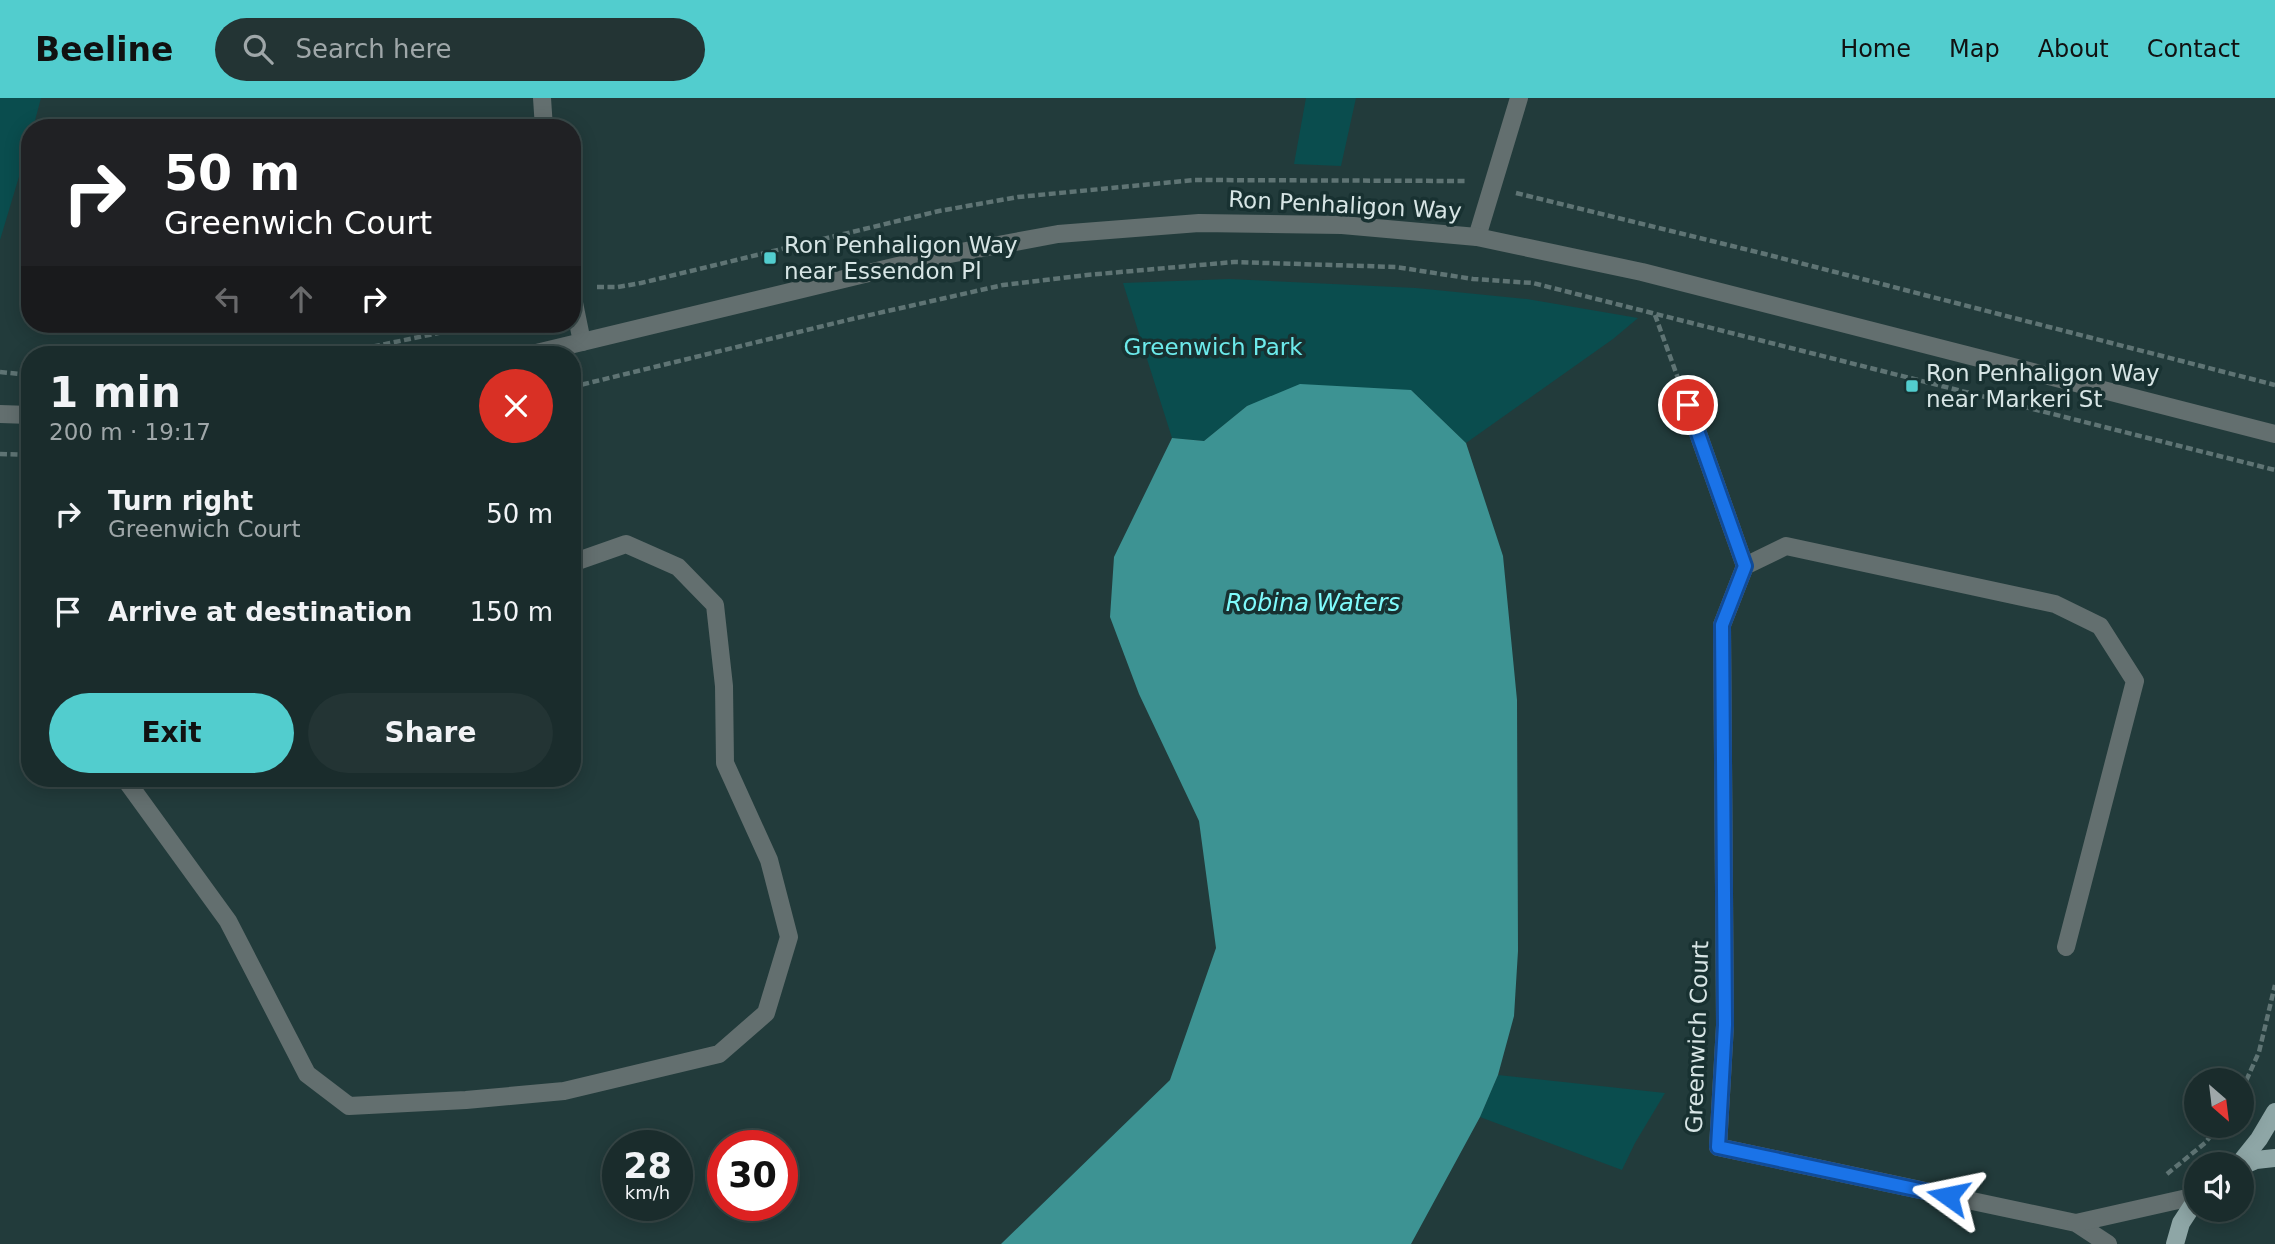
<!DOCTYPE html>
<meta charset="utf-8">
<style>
:root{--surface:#1a2c2c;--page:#233434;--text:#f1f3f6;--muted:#9fa7a9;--line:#384848;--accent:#52cdce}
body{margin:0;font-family:"DejaVu Sans",sans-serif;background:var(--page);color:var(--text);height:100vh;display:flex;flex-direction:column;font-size:26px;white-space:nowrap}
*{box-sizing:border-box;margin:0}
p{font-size:23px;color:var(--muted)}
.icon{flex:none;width:38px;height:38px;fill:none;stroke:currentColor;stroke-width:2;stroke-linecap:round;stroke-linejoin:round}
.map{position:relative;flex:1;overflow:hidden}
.details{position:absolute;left:21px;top:248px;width:560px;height:441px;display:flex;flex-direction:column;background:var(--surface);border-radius:28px;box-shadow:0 4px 18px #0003,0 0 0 2px var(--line)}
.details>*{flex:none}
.top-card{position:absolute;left:21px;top:21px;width:560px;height:214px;border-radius:28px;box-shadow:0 4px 18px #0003,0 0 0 2px var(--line);background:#202124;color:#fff;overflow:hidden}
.needle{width:46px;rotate:152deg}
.buttons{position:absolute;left:2184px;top:970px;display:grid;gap:14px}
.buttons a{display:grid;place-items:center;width:70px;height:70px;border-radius:50%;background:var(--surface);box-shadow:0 4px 18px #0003,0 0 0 2px var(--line);font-size:35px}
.speed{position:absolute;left:602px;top:1032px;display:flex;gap:14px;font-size:35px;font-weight:700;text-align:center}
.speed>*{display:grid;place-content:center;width:91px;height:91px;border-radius:50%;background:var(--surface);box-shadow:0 4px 18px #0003,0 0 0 2px var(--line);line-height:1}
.speed small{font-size:18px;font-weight:400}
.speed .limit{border:10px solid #d22;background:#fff;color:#111}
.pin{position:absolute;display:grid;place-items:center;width:60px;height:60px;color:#fff;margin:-30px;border:4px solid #fff;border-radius:50%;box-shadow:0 2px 7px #0007}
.me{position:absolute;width:77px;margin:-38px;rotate:282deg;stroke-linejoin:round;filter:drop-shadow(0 0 5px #0008)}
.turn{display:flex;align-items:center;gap:24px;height:147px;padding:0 28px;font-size:32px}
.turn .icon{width:91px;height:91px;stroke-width:2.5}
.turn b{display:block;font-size:49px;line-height:60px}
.lanes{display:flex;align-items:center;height:66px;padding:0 28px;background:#0003;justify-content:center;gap:35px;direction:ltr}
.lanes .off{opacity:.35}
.round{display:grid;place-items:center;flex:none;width:74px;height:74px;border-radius:37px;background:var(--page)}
.headline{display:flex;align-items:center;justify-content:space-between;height:119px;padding:0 28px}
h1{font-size:42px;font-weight:800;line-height:52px}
.primary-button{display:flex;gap:14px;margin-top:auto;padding:14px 28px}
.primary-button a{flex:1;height:80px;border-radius:42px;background:var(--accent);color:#111;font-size:28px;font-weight:800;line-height:80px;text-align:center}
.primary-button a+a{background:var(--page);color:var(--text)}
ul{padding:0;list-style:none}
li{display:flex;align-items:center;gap:21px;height:98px;padding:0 28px}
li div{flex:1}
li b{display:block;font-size:26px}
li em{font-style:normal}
header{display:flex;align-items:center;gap:42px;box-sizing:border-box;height:98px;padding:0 35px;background:var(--accent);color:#111}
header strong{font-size:33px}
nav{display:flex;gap:38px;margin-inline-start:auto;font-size:24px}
.search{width:490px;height:63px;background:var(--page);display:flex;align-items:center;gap:18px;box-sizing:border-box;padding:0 24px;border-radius:38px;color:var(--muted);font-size:26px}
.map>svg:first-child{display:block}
.green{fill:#0a4d4e}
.water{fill:#3d9393}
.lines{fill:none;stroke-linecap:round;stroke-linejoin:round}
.path{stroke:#5f7474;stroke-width:4.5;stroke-dasharray:7 3.5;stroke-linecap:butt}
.minor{stroke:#636f6f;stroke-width:18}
.major{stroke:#8ea6a6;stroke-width:18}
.route-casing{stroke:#114b97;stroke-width:18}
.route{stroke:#1a73e8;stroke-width:12}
.poi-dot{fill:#52cdce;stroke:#183131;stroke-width:2.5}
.labels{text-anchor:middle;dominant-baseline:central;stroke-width:7;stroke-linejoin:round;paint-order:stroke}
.street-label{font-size:23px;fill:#d7e5e5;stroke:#183131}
.poi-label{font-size:23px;fill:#d7e5e5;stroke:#183131;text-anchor:start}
.park-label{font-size:23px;fill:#6ceaeb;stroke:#183131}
.water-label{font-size:24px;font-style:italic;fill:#7ffbfc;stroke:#183131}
</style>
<header>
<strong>Beeline</strong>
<div class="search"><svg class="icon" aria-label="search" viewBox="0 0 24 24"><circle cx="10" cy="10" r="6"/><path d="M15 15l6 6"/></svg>Search here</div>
<nav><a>Home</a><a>Map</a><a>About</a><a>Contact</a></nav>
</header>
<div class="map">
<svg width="2275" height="1146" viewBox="0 0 2275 1146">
<rect width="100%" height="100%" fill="#223b3b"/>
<g class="green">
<path d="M0 0H41L33 30H30V42L0 142Z"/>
<path d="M1306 0H1356L1341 68 1294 66Z"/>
<path d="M1229 181 1416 190 1527 201 1638 220 1613 241 1466 345 1411 292 1247 308 1204 343 1172 340 1123 185Z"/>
<path d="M1498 977 1665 995 1635 1045 1622 1072 1480 1019Z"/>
</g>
<path class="water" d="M1300 286 1411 292 1466 345 1503 458 1517 602 1518 853 1514 918 1498 977 1480 1019 1411 1146H1001L1170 982 1216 850 1199 723 1139 596 1110 519 1114 459 1172 340 1204 343 1247 308Z"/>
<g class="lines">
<g class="path">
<path d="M1516 95 1765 156 2275 287"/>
<path d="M597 189H618L641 185 939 113 1018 99 1195 82 1466 83"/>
<path d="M1655 217 1679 283"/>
<path d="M332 257 482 226"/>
<path d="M0 274 30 277"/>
<path d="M572 289 852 221 1003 187 1087 177 1234 164 1396 169 1473 181 1533 185 2275 372"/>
<path d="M0 356 30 357"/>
<path d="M2242 992 2259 954 2275 887"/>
<path d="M2167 1076 2205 1045 2219 1027"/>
</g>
<g class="minor">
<path d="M542 0 544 30"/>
<path d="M1477 139 1519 0"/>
<path d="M572 195 582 244"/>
<path d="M528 257 939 158 1058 136 1199 125 1342 127 1477 139 1642 174 2275 336"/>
<path d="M1688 307 1745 468"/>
<path d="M0 316 30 317"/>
<path d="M125 681 228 823 307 976 349 1008 466 1002 564 993 719 956 766 915 789 839 769 762 725 665 724 588 715 507 678 469 626 446 572 465"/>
<path d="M2066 849 2135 583 2100 528 2055 506 1786 448 1745 468 1722 527 1725 927 1718 1049 2076 1125 2108 1146"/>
<path d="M2076 1125 2196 1098"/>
</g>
<g class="major">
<path d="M2239 1066 2259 1041 2275 1014"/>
<path d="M2242 1068 2256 1062 2275 1060"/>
<path d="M2175 1146 2181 1125 2196 1102"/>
</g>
</g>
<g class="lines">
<defs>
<path id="route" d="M1688 307 1745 468 1722 527 1725 927 1718 1049 1948 1098"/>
</defs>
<use href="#route" class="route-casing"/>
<use href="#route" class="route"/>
</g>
<g class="poi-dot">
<rect x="763" y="153" width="14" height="14" rx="3.5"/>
<rect x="1905" y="281" width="14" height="14" rx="3.5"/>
</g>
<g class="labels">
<g class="street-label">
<text transform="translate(1345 107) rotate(3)">Ron Penhaligon Way</text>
<text transform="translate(1697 939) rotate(-88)">Greenwich Court</text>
</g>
<g class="poi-label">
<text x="784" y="147">Ron Penhaligon Way<tspan x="784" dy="26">near Essendon Pl</tspan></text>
<text x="1926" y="275">Ron Penhaligon Way<tspan x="1926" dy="26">near Markeri St</tspan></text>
</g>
<g class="park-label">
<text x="1213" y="249">Greenwich Park</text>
</g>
<g class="water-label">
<text x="1313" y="505">Robina Waters</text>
</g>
</g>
</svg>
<div class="buttons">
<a><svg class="needle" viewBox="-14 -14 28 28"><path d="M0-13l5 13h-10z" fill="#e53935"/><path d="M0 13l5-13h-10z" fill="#9fa7a9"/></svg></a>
<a><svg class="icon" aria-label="sound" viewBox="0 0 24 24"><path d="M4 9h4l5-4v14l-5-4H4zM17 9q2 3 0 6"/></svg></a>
</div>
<div class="speed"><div>28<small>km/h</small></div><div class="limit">30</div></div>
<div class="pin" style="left:1688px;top:307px;background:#d93025"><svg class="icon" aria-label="arrive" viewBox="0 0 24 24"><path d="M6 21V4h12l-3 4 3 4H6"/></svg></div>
<svg class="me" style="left:1948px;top:1098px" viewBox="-20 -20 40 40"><path d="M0-17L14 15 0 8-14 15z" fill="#1a73e8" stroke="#fff" stroke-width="4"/></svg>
<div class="top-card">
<div class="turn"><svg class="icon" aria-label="right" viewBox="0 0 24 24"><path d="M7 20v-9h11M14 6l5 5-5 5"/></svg><div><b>50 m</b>Greenwich Court</div></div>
<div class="lanes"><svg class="icon off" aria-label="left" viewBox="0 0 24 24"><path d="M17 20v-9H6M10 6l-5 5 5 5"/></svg><svg class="icon off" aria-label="ahead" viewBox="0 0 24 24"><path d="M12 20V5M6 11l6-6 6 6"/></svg><svg class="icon" aria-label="right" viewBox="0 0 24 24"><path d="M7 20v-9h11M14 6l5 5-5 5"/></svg></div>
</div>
<section class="details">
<div class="headline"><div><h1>1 min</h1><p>200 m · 19:17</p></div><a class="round" style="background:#d93025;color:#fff"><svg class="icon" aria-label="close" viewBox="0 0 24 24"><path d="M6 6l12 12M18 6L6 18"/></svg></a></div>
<ul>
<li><svg class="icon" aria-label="right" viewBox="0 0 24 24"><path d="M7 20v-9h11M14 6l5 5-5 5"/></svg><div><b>Turn right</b><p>Greenwich Court</p></div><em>50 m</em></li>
<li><svg class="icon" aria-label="arrive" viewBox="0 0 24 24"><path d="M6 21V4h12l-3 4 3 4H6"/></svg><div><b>Arrive at destination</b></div><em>150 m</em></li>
</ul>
<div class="primary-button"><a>Exit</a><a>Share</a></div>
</section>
</div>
